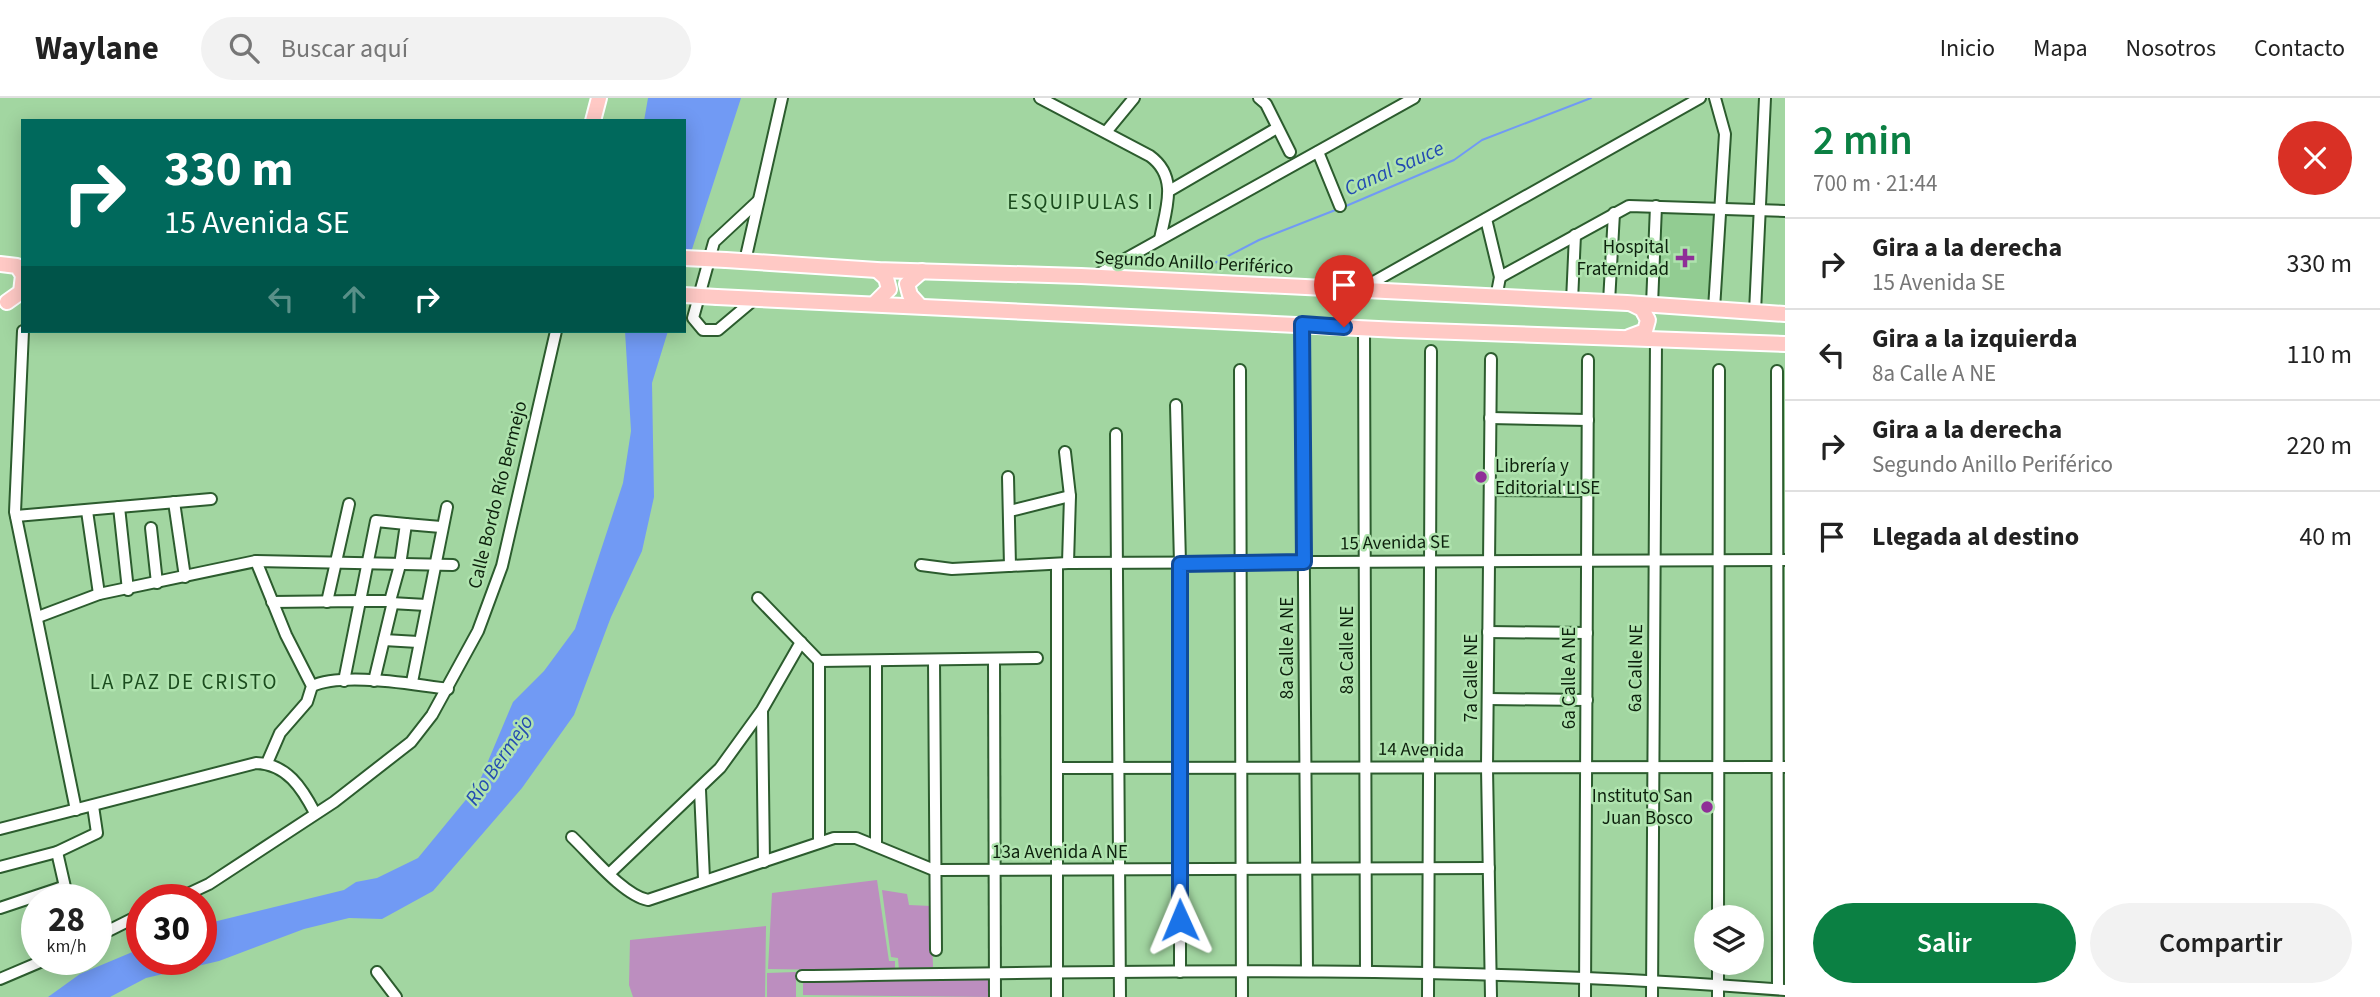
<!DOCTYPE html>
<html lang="es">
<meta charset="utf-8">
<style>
:root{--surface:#fff;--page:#f2f2f2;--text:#222;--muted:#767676;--line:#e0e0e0;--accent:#0b8043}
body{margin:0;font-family:"Source Sans 3",sans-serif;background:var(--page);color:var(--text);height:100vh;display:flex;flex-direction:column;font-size:26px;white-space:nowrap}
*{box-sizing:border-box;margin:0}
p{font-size:23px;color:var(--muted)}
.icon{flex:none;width:38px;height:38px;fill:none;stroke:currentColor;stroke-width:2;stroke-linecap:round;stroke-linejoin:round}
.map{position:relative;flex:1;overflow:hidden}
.sheet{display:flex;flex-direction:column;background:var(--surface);width:595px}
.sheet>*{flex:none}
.guide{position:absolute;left:21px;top:21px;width:665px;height:214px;border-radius:0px;box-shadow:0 4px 18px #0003;background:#00695c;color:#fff;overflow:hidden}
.tools{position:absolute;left:1694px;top:807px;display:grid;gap:14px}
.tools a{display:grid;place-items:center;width:70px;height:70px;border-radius:50%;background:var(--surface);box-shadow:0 4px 18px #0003;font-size:35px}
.speed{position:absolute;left:21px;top:786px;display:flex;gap:14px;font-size:35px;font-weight:700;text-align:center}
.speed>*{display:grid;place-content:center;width:91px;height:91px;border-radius:50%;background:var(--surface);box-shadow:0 4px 18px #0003;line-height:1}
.speed small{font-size:18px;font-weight:400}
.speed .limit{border:10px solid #d22;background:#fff;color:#111}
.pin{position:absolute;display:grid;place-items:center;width:60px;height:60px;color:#fff;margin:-72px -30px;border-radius:50% 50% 50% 0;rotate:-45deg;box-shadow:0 0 7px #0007}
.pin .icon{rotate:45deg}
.me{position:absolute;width:77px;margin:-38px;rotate:359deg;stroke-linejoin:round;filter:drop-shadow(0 0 5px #0008)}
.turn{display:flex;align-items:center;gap:24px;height:147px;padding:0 28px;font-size:32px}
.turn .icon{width:91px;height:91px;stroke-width:2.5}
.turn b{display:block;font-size:49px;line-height:60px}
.lanes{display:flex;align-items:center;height:66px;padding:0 28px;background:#0003;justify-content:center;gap:35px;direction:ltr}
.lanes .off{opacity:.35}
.round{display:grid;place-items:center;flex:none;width:74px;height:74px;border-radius:37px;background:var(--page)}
.headline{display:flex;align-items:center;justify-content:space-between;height:119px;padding:0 28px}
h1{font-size:42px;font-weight:600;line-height:52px;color:var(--accent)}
.cta{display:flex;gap:14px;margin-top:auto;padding:14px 28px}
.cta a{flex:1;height:80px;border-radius:42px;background:var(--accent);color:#fff;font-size:28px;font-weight:600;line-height:80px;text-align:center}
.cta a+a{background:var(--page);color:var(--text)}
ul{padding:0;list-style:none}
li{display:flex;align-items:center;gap:21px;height:91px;padding:0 28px;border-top:2px solid var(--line)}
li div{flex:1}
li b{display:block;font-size:26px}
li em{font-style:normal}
header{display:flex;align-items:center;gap:42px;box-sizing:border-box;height:98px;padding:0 35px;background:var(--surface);border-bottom:2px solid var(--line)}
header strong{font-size:33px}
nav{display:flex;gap:38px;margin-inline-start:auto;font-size:24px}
.search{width:490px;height:63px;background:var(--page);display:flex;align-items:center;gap:18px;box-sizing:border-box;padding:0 24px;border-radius:38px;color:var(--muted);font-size:26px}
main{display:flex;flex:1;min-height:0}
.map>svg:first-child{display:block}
.built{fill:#92cc92}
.green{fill:#bc8ebf}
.water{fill:#719af4}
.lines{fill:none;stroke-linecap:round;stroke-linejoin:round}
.stream{stroke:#719af4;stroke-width:2}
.minor-casing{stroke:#2c5c2e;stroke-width:14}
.major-casing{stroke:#fff;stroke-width:18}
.minor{stroke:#fff;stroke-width:10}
.major{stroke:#ffc9c5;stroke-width:14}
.major-bridge-casing{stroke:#fff;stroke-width:18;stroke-linecap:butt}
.major-bridge{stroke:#ffc9c5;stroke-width:14}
.route-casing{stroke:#114b97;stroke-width:18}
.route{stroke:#1a73e8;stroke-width:12}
.poi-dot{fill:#8f2f97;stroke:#afe3ae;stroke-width:2.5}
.labels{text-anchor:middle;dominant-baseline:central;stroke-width:5;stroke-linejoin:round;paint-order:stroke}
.poi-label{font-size:19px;fill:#0d210d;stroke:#afe3ae;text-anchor:end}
.street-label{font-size:19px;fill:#0d210d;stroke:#afe3ae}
.water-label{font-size:21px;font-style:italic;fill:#234bb2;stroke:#afe3ae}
.neighbourhood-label{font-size:21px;letter-spacing:2px;fill:#1b4c1e;stroke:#afe3ae}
</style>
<header>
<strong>Waylane</strong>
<div class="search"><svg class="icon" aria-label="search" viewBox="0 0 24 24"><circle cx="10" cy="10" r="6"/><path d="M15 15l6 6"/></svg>Buscar aquí</div>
<nav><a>Inicio</a><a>Mapa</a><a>Nosotros</a><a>Contacto</a></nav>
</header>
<main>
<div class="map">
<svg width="1785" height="899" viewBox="0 0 1785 899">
<rect width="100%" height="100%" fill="#a2d6a1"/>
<path class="built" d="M1658 115 1716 118 1712 206 1654 202Z"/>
<g class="green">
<path d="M877 782 889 863H895V873L768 871 772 795Z"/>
<path d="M882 792 907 796 909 807 931 808 933 869 899 872 898 860 891 859Z"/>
<path d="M766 828 765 899H633L629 887 630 842Z"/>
<path d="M796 874V899H767V875Z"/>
<path d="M803 882H991L990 899 803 897Z"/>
</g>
<g class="water">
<path d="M648 0H741L684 176V23H644Z"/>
<path d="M625 233H668L652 285 654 399 642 453 611 519 574 617 522 690 433 793 382 821 349 820 304 831 219 863 146 880 110 899H48L80 876 142 850V861H201V827L344 792 356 784 377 780 418 760 478 687 513 604 544 573 575 531 623 385 631 333Z"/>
</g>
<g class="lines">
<g class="stream">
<path d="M1346 108 1454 62 1482 42 1591 0"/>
<path d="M1209 168 1259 142 1338 111"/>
</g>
<defs>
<g id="minor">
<path d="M1040 0 1150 58C1179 79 1166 111 1160 141"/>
<path d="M1259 0 1266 6 1290 54"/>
<path d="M1106 34 1134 0"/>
<path d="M1318 54 1340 108"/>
<path d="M1169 93 1277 30"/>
<path d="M1486 121 1500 179 1496 200"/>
<path d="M745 163 782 0"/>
<path d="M1093 179 1414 0"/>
<path d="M1500 179 1629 108 1785 113"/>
<path d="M1361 191 1700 0"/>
<path d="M756 200 718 232H703L693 220 714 144 758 103"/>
<path d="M1572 203 1575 137"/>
<path d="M1609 204 1614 115"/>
<path d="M1652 207 1656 108"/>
<path d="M1714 211 1725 36 1715 0"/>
<path d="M1755 214 1765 0"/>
<path d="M1302 226 1307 873"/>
<path d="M1364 230 1366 873"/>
<path d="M23 233 15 414 76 712"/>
<path d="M1491 261 1487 670 1491 899"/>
<path d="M1240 272 1242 899"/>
<path d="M1777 273 1778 891"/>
<path d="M1176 307 1180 465V874"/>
<path d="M1490 320 1588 322"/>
<path d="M1116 336 1120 899"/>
<path d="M1065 354 1070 398 1068 465"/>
<path d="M1008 379 1010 468"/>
<path d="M1490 392 1588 393"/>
<path d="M174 404 185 479"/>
<path d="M119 409 128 492"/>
<path d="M87 413 99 496"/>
<path d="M1010 413 1070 398"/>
<path d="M16 418 211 401"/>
<path d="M406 426 441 429"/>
<path d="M151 430 157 485"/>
<path d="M256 463 286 537 312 588 307 604 280 635 267 665"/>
<path d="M1057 466V899"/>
<path d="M921 467 952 471 1068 465 1785 462"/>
<path d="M758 500 819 563 1037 560"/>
<path d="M272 504 360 503 344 583"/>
<path d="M327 504 349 406"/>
<path d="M391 505 426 507"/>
<path d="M38 519 99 496 256 463 453 467"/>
<path d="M1488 534 1587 535"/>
<path d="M384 542 418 544"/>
<path d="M994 561 995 899"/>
<path d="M934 562 936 852"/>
<path d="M876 563V747"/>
<path d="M374 583 392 508 390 503H360L376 423 406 426 400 467 390 503"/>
<path d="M412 584 447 409"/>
<path d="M312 588C342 574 415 586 448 591"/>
<path d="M1488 601 1587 602"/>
<path d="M762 613 764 764"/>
<path d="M1057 670 1785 669"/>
<path d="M700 692 704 781"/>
<path d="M0 731 256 665C287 666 302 690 315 715"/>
<path d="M572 739C591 757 623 797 648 802L834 740H856L934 772 1489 770"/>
<path d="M819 744V563"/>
<path d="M57 754 68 802"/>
<path d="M0 769 57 754 97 735 93 708"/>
<path d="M610 775 720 670 762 612 801 544"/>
<path d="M175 802 209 786 334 704 411 644 432 617 478 533 502 468 556 233"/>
<path d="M0 810 63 789"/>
<path d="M1718 819 1719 272"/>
<path d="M96 839 142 816"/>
<path d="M377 874 396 899"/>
<path d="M802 878C1130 873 1458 866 1785 892"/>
<path d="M0 881 47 861"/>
<path d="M1428 899 1431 253"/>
<path d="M1585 899 1588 262"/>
<path d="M1652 899 1656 242"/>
<path d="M1718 899V864"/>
</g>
<g id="major">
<path d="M593 23 599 0"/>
<path d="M726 162 877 172 1081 178 1627 205 1785 216"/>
<path d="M0 166 17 168 23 177 21 194 7 204"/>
<path d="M717 199 1399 232 1785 246"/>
<path d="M876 204 889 191 886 180 877 172"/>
<path d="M919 207 910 197 907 186 922 173"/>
<path d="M1629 239 1645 233 1648 222 1642 211 1632 206"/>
</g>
</defs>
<use href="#minor" class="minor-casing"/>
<use href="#major" class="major-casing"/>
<use href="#minor" class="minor"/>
<use href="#major" class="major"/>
<defs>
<g id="major-bridge">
<path d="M684 160 726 162"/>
<path d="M684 197 717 199"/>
</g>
</defs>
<use href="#major-bridge" class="major-bridge-casing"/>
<use href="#major-bridge" class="major-bridge"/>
</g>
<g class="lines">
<defs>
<path id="route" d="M1180 822V466L1304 464 1302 226 1344 229"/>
</defs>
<use href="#route" class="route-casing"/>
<use href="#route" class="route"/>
</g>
<g class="poi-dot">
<path d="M1681.5 149.5h7v7h7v7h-7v7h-7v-7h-7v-7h7z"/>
<circle cx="1481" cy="379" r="7"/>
<circle cx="1707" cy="709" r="7"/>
</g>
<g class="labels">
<g class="poi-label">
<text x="1669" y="149">Hospital<tspan x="1669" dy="22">Fraternidad</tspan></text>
<text x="1495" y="368" text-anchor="start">Librería y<tspan x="1495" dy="22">Editorial LISE</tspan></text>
<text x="1693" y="698">Instituto San<tspan x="1693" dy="22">Juan Bosco</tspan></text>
</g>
<g class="street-label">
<text transform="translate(1194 165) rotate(3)">Segundo Anillo Periférico</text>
<text transform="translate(498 397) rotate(-76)">Calle Bordo Río Bermejo</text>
<text transform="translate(1395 445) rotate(-1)">15 Avenida SE</text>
<text transform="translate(1287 550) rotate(-90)">8a Calle A NE</text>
<text transform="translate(1347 552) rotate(-90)">8a Calle NE</text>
<text transform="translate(1636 570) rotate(-89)">6a Calle NE</text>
<text transform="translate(1471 580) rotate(-90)">7a Calle NE</text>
<text transform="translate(1569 580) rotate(-90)">6a Calle A NE</text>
<text transform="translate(1421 652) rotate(1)">14 Avenida</text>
<text x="1060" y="754">13a Avenida A NE</text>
</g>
<g class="water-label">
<text transform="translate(1394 70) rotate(-24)">Canal Sauce</text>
<text transform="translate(499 662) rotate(-56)">Río Bermejo</text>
</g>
<g class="neighbourhood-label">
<text x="1081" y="104">ESQUIPULAS I</text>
<text x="184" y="584">LA PAZ DE CRISTO</text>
</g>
</g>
</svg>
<div class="tools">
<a><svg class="icon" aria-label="layers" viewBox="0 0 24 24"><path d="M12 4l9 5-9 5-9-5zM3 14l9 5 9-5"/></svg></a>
</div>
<div class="speed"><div>28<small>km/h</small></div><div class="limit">30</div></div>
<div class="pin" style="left:1344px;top:229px;background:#d93025"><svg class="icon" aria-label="arrive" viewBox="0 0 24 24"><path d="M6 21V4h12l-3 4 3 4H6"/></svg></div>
<svg class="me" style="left:1180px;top:822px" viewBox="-20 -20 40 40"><path d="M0-17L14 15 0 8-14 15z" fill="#1a73e8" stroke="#fff" stroke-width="4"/></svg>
<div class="guide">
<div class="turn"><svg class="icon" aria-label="right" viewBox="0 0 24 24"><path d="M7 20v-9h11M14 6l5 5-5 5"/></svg><div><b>330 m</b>15 Avenida SE</div></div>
<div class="lanes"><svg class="icon off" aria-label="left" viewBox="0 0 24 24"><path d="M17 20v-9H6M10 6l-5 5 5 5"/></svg><svg class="icon off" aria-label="ahead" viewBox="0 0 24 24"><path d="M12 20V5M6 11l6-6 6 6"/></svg><svg class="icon" aria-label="right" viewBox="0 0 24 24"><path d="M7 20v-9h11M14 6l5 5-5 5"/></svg></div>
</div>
</div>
<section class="sheet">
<div class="headline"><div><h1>2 min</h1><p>700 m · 21:44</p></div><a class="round" style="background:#d93025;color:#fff"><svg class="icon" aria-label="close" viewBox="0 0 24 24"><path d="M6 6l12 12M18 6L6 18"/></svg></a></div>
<ul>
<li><svg class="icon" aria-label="right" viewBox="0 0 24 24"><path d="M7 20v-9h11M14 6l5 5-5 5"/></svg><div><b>Gira a la derecha</b><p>15 Avenida SE</p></div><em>330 m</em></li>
<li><svg class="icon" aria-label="left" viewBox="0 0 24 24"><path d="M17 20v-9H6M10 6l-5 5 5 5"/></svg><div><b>Gira a la izquierda</b><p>8a Calle A NE</p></div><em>110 m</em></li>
<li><svg class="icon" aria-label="right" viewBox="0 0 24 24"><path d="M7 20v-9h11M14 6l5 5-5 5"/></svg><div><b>Gira a la derecha</b><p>Segundo Anillo Periférico</p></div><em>220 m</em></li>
<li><svg class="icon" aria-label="arrive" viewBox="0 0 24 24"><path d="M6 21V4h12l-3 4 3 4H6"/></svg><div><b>Llegada al destino</b></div><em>40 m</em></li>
</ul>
<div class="cta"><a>Salir</a><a>Compartir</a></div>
</section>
</main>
